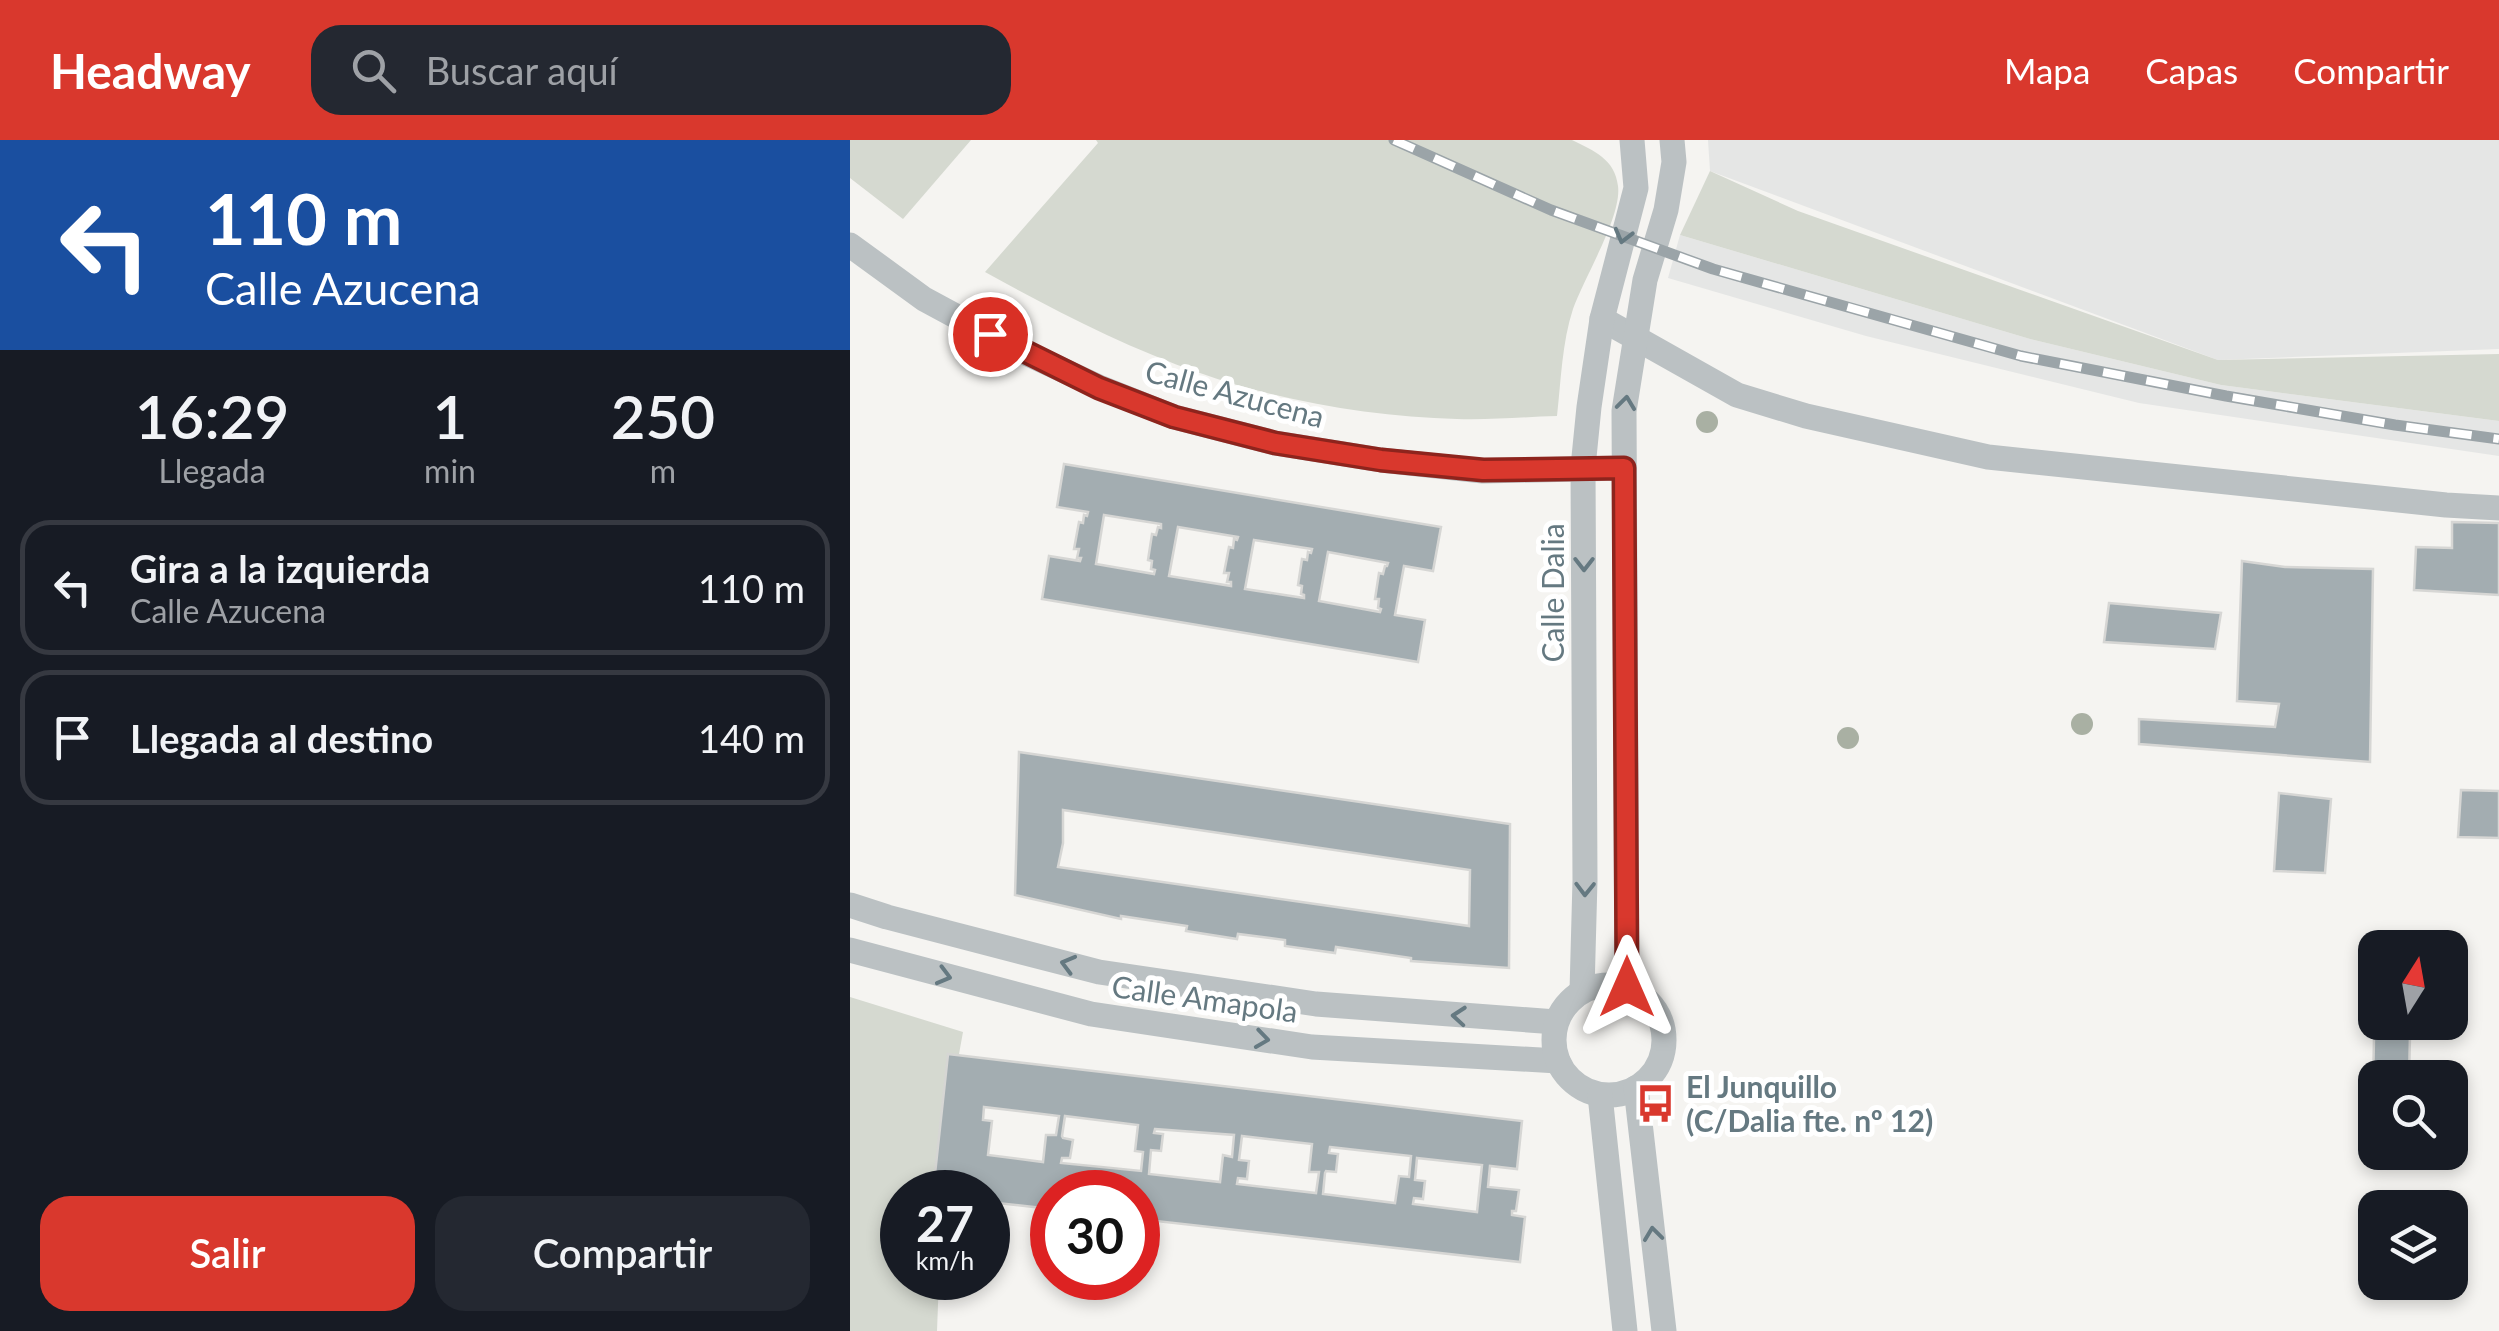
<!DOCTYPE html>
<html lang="es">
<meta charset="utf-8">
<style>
:root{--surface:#171b24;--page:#242831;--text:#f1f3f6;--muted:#9ea1a6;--line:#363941;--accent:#d9382d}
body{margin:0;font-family:Lato,sans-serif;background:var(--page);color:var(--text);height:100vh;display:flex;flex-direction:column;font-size:38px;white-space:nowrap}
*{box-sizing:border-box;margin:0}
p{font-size:32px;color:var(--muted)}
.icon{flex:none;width:55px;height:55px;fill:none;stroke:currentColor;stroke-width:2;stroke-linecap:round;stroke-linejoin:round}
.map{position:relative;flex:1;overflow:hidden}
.drawer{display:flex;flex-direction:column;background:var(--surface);width:850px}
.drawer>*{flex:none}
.banner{background:#1a4fa0;color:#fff;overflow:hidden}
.needle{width:65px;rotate:11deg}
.fabs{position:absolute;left:1508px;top:790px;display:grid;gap:20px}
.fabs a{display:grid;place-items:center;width:110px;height:110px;border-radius:20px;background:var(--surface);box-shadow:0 5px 15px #0003;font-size:50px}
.speed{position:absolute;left:30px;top:1030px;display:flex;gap:20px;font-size:50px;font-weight:700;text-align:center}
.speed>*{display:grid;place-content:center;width:130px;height:130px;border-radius:50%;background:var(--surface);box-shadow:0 5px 15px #0003;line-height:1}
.speed small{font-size:25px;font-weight:400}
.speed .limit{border:15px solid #d22;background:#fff;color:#111}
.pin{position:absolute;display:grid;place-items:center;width:85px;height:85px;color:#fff;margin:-42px;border:5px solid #fff;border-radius:50%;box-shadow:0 2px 10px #0007}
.me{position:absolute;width:110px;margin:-55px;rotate:0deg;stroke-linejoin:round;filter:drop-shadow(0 0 8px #0008)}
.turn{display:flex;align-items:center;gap:35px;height:210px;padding:0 40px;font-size:45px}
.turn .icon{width:130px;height:130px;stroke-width:2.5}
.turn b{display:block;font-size:70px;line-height:85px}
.eta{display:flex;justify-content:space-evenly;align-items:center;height:170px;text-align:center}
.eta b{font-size:60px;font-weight:600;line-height:70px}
.primary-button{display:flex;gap:20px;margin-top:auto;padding:20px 40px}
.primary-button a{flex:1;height:115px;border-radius:30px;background:var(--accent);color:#fff;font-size:40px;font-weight:600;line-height:115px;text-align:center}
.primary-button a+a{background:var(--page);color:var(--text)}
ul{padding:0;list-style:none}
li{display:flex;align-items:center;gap:30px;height:135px;margin:0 20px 15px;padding:0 20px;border:5px solid var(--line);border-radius:30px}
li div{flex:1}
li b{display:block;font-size:38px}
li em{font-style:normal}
header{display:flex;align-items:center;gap:60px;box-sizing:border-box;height:140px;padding:0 50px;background:var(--accent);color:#fff}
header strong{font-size:48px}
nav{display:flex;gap:55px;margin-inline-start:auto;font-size:35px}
.search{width:700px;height:90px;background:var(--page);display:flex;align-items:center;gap:25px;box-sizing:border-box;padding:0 35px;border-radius:30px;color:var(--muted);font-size:38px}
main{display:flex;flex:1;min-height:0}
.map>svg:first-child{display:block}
.built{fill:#e5e6e5}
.green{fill:#d5d9d0}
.building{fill:#a3adb1;stroke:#d6d6d4;stroke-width:2.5;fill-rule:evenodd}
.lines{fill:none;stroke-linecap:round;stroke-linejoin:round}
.minor{stroke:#bbc1c3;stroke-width:25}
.rail-casing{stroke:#9ba4a8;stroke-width:11}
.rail{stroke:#fff;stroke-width:8;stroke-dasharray:22;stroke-linecap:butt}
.tree{fill:#a9b0a3}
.oneway{stroke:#657981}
.route-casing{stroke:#8d241d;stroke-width:25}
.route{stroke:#d9382d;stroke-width:18}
.labels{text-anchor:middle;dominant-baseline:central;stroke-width:10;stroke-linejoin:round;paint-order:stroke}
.street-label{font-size:30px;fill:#657981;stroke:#fff}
.poi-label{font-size:30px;font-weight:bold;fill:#657981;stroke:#fff;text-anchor:start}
</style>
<header>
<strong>Headway</strong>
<div class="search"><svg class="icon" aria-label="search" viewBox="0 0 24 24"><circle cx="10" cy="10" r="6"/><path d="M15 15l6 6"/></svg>Buscar aquí</div>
<nav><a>Mapa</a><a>Capas</a><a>Compartir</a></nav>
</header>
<main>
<section class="drawer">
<div class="banner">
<div class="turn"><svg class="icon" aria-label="left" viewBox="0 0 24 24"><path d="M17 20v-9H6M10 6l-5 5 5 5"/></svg><div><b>110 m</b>Calle Azucena</div></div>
</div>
<div class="eta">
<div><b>16:29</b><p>Llegada</p></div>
<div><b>1</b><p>min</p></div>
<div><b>250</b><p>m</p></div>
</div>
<ul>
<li><svg class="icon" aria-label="left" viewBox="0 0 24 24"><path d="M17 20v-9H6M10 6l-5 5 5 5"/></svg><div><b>Gira a la izquierda</b><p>Calle Azucena</p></div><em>110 m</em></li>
<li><svg class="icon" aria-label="arrive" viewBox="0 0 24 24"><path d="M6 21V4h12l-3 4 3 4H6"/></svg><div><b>Llegada al destino</b></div><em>140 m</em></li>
</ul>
<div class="primary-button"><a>Salir</a><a>Compartir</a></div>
</section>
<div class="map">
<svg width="1649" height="1191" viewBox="0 0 1649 1191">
<rect width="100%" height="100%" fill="#f5f4f1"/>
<g class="built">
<path d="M858 0H1649V209L1368 220 860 31Z"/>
<path d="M830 95 1180 199 1371 245 1649 281V316L1289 263 1016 196 818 138Z"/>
</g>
<g class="green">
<path d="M0 0H121L53 79 0 38Z"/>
<path d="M246 0H722C744 11 765 19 768 46 772 76 734 138 723 169 712 202 711 241 707 276 673 277 640 280 607 279 523 277 429 261 350 233 275 207 204 170 135 132L248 3Z"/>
<path d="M860 31 948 71 1368 220 1649 214V281L1371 245 1180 199 830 95Z"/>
<path d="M0 857 113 892 84 1052H52V1138H89L87 1191H0Z"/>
</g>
<g class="building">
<path d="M214 324 591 387 583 431 554 426 545 475 575 480 568 522 192 459 199 416 230 421 231 418H227L229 409H224L229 382 233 383 234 375 237 376 238 372 207 367ZM254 375 311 384V388L308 387 306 395 302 394 298 420 302 421 301 429 305 430 304 434 246 424ZM328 387 388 397 387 400 384 399 383 408 379 407 374 433H379L377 442H381V446L319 436ZM404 400 462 409 461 413 458 412 457 420 452 419 448 445 452 446 451 454 454 455V458L395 449ZM478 412 538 423 537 426H535L533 434 529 433 525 459H529L528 468 531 469 530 472 469 461Z"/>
<path d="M1602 382 1649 383V455L1564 450 1566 407 1602 408Z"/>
<path d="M1392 421 1435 427 1523 429 1520 622 1289 604V579L1425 587 1429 564 1387 561Z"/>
<path d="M1259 463 1371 473 1365 509 1254 502Z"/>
<path d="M169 612 660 684 659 828 561 821V818L486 807 485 813 435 806V800L388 794 387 799 336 791 337 786 271 776V779L165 755ZM213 670 620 730 619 786 208 727 213 703Z"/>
<path d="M1611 650 1649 651V698L1608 697Z"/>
<path d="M1429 653 1481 659 1475 733 1424 731Z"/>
<path d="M1560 895 1559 938H1525V946H1523L1524 898Z"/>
<path d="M98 914 672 981 667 1029 640 1026 638 1047 669 1050 666 1071H662V1075L675 1077 670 1122 288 1079V1052H202V1069L138 1062V1052H83ZM134 967 209 976 206 995H196L193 1022 138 1015 142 981 133 980ZM215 976 288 985 285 1011 293 1012 291 1031 211 1023 212 1018H220L223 1000 213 998 212 996ZM305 989 384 995 382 1017 373 1015 370 1042 299 1034 301 1010 311 1011 313 994 304 993ZM392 996 462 1004 459 1032H469L466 1053 387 1044 388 1038 397 1039 399 1021 389 1020ZM480 1007 561 1016 559 1037 549 1036 545 1063 473 1054 475 1033 476 1031 486 1032 488 1014 479 1013ZM567 1018 632 1025 627 1072 563 1064 564 1058 573 1059 575 1041 565 1040Z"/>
</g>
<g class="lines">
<g class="minor">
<path d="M0 105 74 159 163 207 249 247 324 277 425 303 531 320 633 331 774 328"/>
<path d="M752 179 887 255 956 276 1138 317 1596 365 1649 368"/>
<path d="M0 765 37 777 249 832 466 864 706 882"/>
<path d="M0 810 241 874 462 907 708 921"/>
<circle cx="759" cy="900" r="55"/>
<path d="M777 847 774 271 795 140 816 70 824 22 822 0"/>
<path d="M732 851 735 740 733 327 739 267 752 179 786 48 782 0"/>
<path d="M786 948 814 1191"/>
<path d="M750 955 775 1191"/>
</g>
<defs>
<path id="rail" d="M544 0 701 70 863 129 1171 216 1376 256 1545 285 1649 299"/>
</defs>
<use href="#rail" class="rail-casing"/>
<use href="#rail" class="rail"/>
</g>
<g class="tree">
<circle cx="857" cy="282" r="11"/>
<circle cx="1232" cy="584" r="11"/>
<circle cx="998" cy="598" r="11"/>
</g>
<defs><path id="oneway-chevron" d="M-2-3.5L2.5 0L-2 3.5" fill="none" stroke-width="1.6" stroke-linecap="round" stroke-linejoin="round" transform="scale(2.5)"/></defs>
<g class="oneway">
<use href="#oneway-chevron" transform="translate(773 96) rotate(105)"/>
<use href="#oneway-chevron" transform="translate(776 263) rotate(-83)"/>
<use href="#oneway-chevron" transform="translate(734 424) rotate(90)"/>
<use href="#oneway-chevron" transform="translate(735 749) rotate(91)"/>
<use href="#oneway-chevron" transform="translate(218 824) rotate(-165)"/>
<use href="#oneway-chevron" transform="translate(94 836) rotate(15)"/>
<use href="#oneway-chevron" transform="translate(609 876) rotate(-175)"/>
<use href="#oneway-chevron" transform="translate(412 899) rotate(8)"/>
<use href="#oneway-chevron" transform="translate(803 1094) rotate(-97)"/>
</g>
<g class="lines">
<defs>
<path id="route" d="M140 194 249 248 324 277 425 303 531 320 633 330 774 328 777 847"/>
</defs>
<use href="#route" class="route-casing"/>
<use href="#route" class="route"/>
</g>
<defs>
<symbol id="bus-bare" viewBox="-9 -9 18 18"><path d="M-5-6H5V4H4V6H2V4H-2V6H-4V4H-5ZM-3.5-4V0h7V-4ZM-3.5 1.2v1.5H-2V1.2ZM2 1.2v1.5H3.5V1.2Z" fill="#d9382d" stroke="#fff" stroke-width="2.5" paint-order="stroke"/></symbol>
</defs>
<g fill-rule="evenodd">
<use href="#bus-bare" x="778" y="936" width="55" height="55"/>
</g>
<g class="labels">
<g class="street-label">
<text transform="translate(385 253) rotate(15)">Calle Azucena</text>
<text transform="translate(702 453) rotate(-90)">Calle Dalia</text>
<text transform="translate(355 858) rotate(8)">Calle Amapola</text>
</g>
<g class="poi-label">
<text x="836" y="946">El Junquillo<tspan x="836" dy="34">(C/Dalia fte. nº 12)</tspan></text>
</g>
</g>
</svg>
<div class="fabs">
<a><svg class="needle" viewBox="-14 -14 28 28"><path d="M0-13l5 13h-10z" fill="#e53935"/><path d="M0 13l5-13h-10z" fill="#9ea1a6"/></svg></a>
<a><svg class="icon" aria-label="search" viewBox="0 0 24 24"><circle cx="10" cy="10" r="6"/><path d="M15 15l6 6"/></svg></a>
<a><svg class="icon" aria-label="layers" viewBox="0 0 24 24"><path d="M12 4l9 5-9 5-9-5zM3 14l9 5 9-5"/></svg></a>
</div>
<div class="speed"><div>27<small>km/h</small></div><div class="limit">30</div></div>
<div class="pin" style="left:140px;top:194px;background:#d93025"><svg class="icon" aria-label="arrive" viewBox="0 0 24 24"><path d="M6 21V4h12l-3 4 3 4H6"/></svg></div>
<svg class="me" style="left:777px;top:847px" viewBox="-20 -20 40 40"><path d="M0-17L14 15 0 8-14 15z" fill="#d9382d" stroke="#fff" stroke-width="4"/></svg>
</div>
</main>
